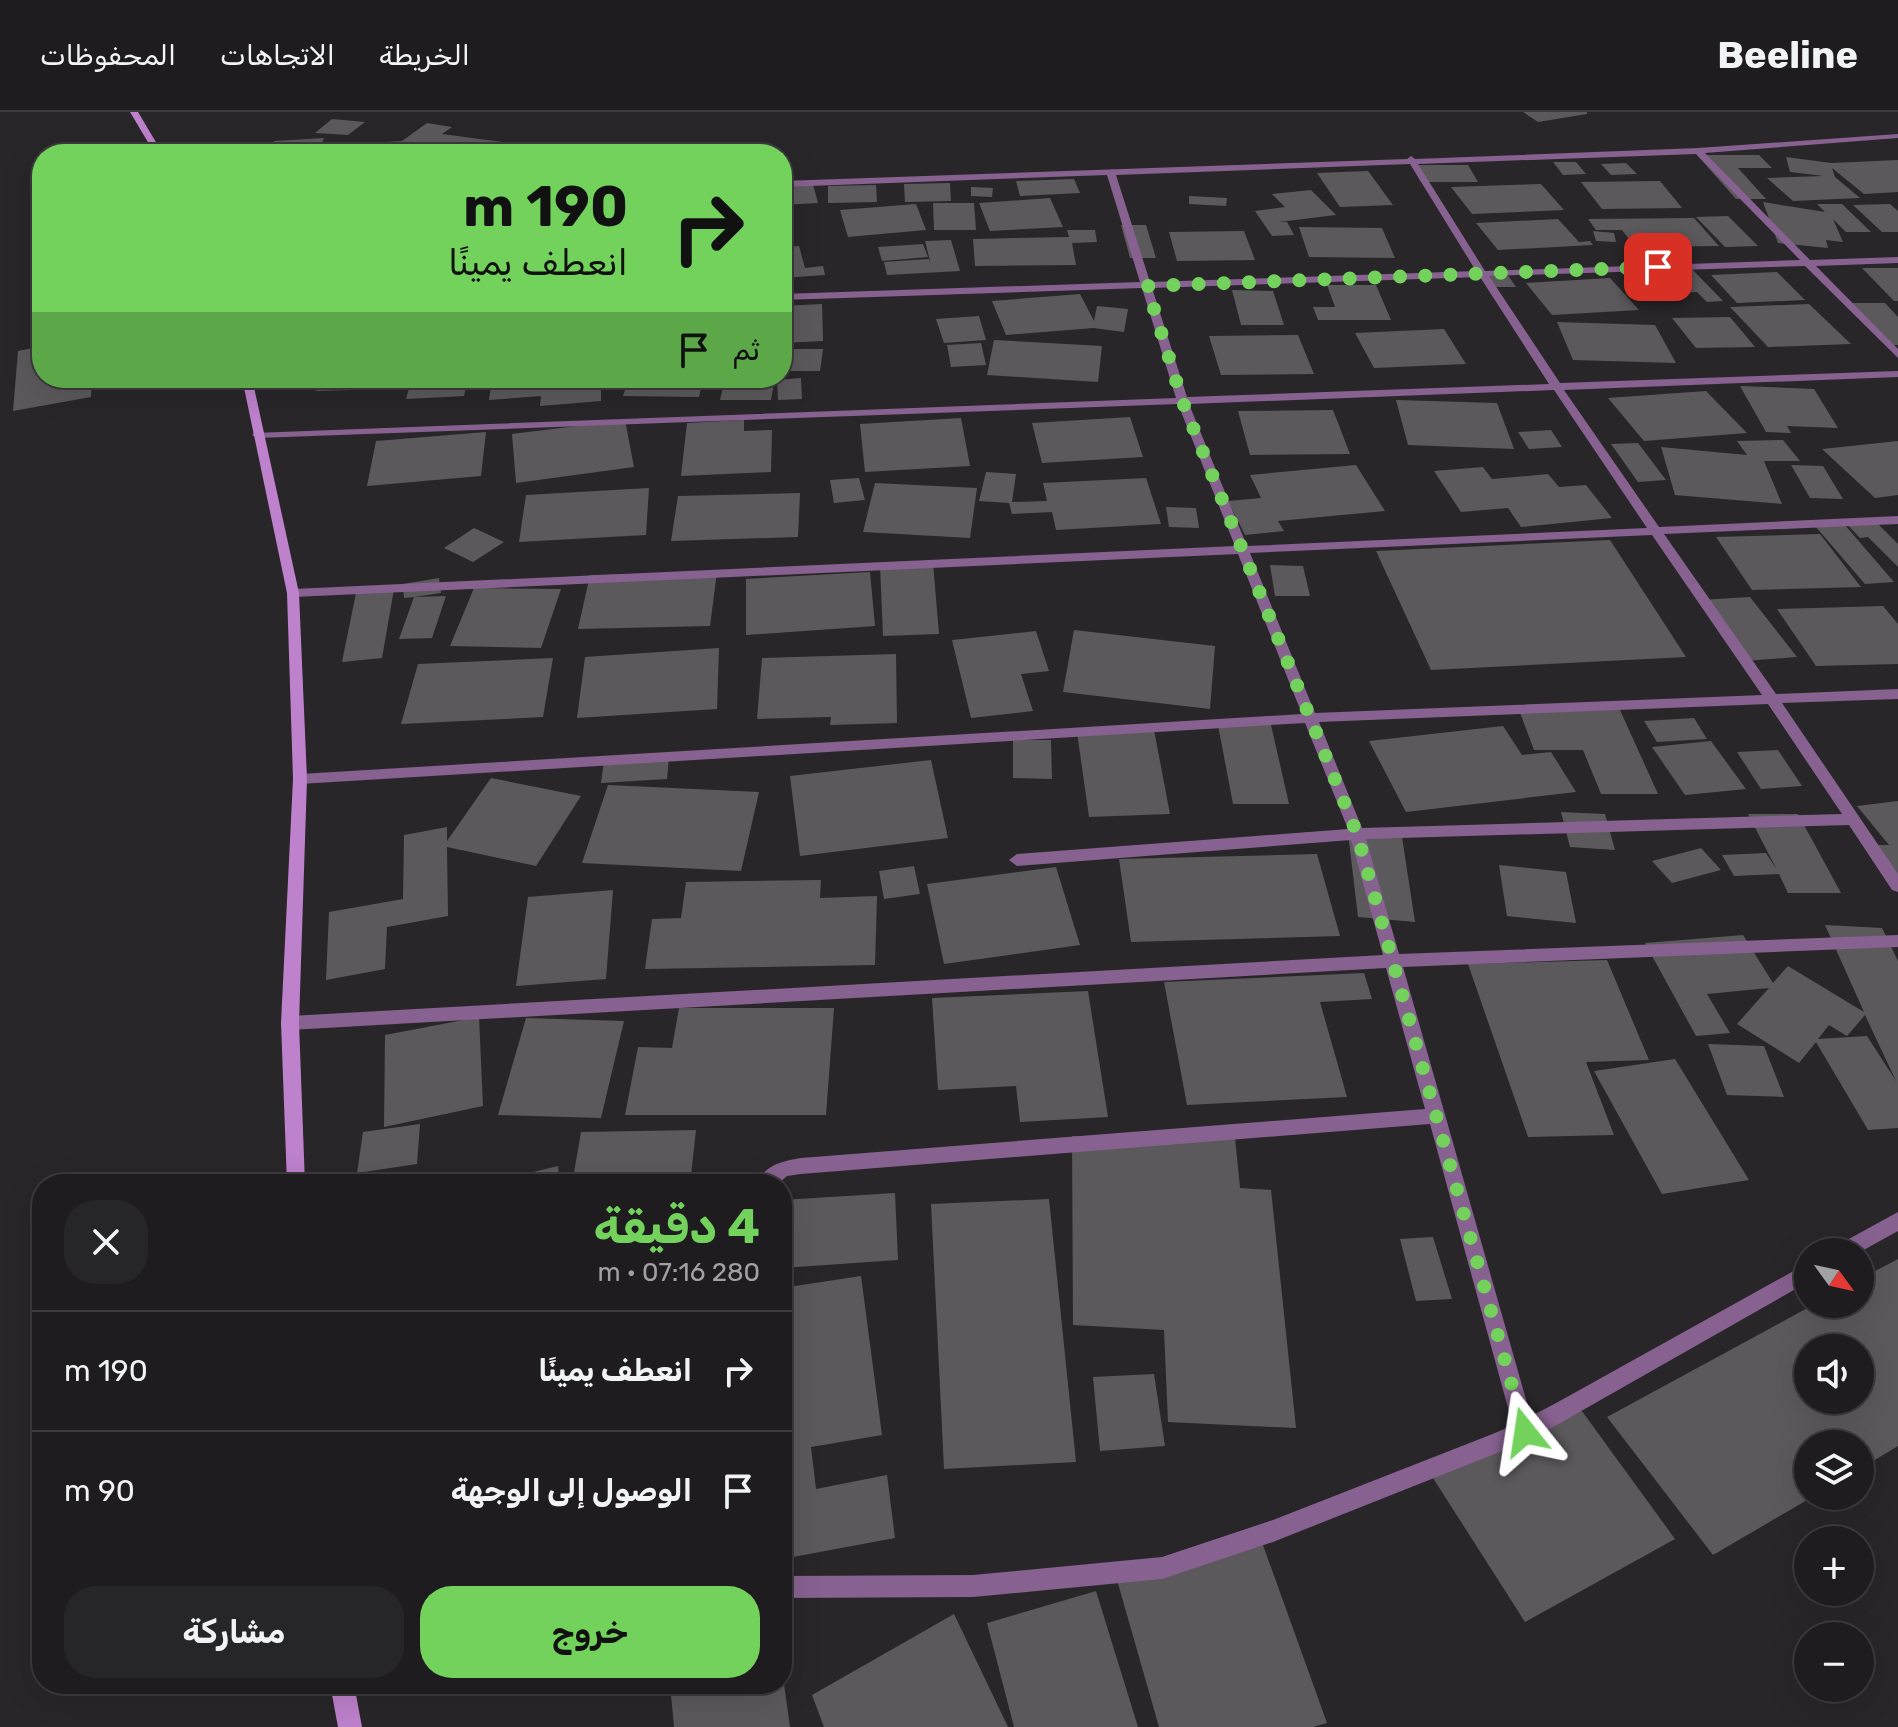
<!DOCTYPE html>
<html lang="ar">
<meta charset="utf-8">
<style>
:root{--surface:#1e1c1f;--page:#262528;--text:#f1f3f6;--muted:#a1a1a4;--line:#3c3a3d;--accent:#73d25c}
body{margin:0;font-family:Rubik,Cairo,sans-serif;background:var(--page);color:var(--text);direction:rtl;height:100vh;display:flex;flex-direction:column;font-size:30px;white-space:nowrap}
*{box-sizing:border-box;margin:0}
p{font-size:26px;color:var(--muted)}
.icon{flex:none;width:44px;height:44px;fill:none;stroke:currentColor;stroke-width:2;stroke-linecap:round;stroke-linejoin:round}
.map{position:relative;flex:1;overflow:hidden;direction:ltr}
.side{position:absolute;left:32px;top:1062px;width:760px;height:520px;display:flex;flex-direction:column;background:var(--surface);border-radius:32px;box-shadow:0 8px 32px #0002,0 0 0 2px var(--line);direction:rtl}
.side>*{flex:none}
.banner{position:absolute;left:32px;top:32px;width:760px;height:244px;border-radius:32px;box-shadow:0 8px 32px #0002,0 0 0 2px var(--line);direction:rtl;background:#73d25c;color:#111;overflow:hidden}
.needle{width:52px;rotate:123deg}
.controls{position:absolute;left:1794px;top:1126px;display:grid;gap:16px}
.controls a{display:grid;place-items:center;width:80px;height:80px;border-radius:50%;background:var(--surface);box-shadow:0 8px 32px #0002,0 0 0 2px var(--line);font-size:40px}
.pin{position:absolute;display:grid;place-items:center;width:68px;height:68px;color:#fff;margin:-34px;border-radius:16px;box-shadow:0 4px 12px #0006}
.me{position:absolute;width:88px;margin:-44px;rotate:345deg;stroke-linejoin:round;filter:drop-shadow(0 0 6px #0008)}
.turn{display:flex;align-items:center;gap:28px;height:168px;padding:0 32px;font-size:36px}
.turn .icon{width:104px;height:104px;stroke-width:2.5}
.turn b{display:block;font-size:56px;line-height:68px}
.then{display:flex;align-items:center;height:76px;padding:0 32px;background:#0003;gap:16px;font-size:30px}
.round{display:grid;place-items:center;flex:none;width:84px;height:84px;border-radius:32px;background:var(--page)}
.headline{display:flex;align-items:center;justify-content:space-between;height:136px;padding:0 32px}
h1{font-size:48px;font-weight:700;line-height:60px;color:var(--accent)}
.cta{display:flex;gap:16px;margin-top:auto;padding:16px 32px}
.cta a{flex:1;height:92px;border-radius:32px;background:var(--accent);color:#111;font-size:32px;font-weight:700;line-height:92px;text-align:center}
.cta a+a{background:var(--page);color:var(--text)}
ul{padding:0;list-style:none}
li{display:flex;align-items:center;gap:24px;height:120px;padding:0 32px;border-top:2px solid var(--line)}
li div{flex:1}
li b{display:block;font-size:30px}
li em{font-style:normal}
header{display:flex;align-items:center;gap:48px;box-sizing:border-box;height:112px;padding:0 40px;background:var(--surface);border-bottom:2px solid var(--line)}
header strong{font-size:38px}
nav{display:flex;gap:44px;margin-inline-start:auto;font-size:28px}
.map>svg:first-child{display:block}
.building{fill:#5c595d;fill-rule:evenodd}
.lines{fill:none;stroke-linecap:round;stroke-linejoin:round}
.minor{fill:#876190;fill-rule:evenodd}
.secondary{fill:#be81cc;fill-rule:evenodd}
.route{stroke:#73d25c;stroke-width:14;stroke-dasharray:0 25.2}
</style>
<header>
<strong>Beeline</strong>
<nav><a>الخريطة</a><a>الاتجاهات</a><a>المحفوظات</a></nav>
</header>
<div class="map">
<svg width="1898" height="1615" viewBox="0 0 1898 1615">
<rect width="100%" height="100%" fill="#282629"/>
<g class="building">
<path d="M1523 0H1587V2L1538 10Z"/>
<path d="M332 7 365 10 348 23 315 21Z"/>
<path d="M427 11 452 15 442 22 540 35 531 42H469L401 33 399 42H354L357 32 402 29Z"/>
<path d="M324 26 322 31 280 35 339 33 334 42H240L244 36 271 35 274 29Z"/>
<path d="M1697 43H1759L1772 56H1738L1766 87H1736Z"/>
<path d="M1786 45 1831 51 1898 48V80L1864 82 1832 56 1835 65 1860 86 1793 89 1767 66 1824 64 1790 60Z"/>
<path d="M1553 50H1576L1586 62 1563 63Z"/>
<path d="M1626 51 1637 62 1611 63 1601 52Z"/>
<path d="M1412 53H1468L1478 70H1421Z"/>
<path d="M1368 59 1393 93 1340 95 1317 61Z"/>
<path d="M1074 67 1080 81 1020 84 1016 69Z"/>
<path d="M1660 69 1682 96 1602 97 1581 70Z"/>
<path d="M950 71 951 89 905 90 904 72Z"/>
<path d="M813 72 818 91 782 93V74Z"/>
<path d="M1541 72 1564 98 1472 102 1451 75Z"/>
<path d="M876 73 877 90 828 91V74Z"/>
<path d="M971 75 993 76 992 85 971 84Z"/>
<path d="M1311 78 1336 103 1279 110H1287L1294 123 1272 124 1255 99 1285 95 1272 82Z"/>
<path d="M1189 84 1227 86 1226 94 1189 92Z"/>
<path d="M1050 86 1063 115 990 119 979 91Z"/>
<path d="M1763 90 1825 100 1817 92H1842L1871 120H1846L1833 107 1843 130 1826 128 1828 136 1778 131Z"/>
<path d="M933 91H974L976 118H934Z"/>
<path d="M916 92 926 118 848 125 840 98Z"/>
<path d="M1890 92 1898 99V120H1882L1853 93Z"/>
<path d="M1728 104 1758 134 1725 135 1696 105Z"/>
<path d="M1694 106 1719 134 1635 135 1622 118H1596L1588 107Z"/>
<path d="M1558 107 1579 130 1590 129 1593 133 1498 138 1476 111Z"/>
<path d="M1121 113H1146L1156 146H1130Z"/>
<path d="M1299 115 1382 116 1395 146 1309 145Z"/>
<path d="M1067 118H1095L1097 130 1072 131 1076 153 975 154 973 127 1069 125Z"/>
<path d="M1244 119 1255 148 1177 149 1169 120Z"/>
<path d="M1593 119 1614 121 1616 130 1596 129Z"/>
<path d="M951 128 960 159 887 163 884 150 929 147 931 153 925 129Z"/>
<path d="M923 132 928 145 882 149 878 135Z"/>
<path d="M799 134 805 156 823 154 825 163 782 166V136Z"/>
<path d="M1686 151 1723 189 1707 190 1697 180 1655 182 1629 154Z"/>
<path d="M1862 156H1898V189H1894Z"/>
<path d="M1505 159 1516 175H1493L1483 160Z"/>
<path d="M1777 160 1805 188 1737 191 1711 163Z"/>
<path d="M1610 166 1639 198 1552 203 1526 171Z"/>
<path d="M1327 173H1376L1391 208H1318L1313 195H1335Z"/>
<path d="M1232 178 1273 179 1284 213H1241Z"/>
<path d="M1080 182 1094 209 1097 194 1128 197 1124 220 1093 216 1006 223 992 189Z"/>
<path d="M1851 191H1885L1898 205V233H1889Z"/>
<path d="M822 192 823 229 782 231V194Z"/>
<path d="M1809 192 1851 232 1768 235 1730 195Z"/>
<path d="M979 204 986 228 944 231 936 207Z"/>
<path d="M1730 205 1755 235 1696 236 1672 206Z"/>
<path d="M1557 210 1655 213 1676 251 1573 248Z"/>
<path d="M1444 217 1466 252 1374 256 1355 221Z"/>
<path d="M1298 223 1314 262 1221 263 1209 224Z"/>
<path d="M994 228 1102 234 1098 270 987 263Z"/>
<path d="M981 231 986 253 951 255 947 233Z"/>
<path d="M42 234V266H92L91 285 13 299 18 239Z"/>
<path d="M782 237H823L820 259H782Z"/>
<path d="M323 266H358L352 278 316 279Z"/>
<path d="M412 266H468L464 284 406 287Z"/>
<path d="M492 266H601V289L540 294 541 284 489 288Z"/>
<path d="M629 266H674L703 267 699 285 623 284Z"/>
<path d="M725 266H775L771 288H720Z"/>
<path d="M801 266 802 287 778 288 777 268Z"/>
<path d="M1740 274 1814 277 1838 316 1787 314 1791 321 1766 320Z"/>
<path d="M1706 279 1747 321 1644 329 1608 286Z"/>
<path d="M1396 288 1497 291 1514 337 1408 333Z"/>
<path d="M1333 298 1350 342 1250 343 1238 299Z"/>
<path d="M1130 305 1143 345 1042 351 1032 311Z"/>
<path d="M961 306 970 354 865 360 860 312Z"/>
<path d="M625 308 634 355 516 371 512 322Z"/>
<path d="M744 308V319L772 318 771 360 681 364 687 311Z"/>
<path d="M1551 318 1562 335 1529 337 1518 320Z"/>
<path d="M486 320 481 364 367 374 376 329Z"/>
<path d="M1783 328 1800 349H1764L1782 392 1675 383 1661 335 1747 343 1737 329Z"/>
<path d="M1898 329V383L1875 386 1822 337Z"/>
<path d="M1638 331 1666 368 1638 370 1611 332Z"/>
<path d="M1356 353 1385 399 1278 409 1284 419 1245 423 1228 389 1261 386 1250 363Z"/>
<path d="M1791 353 1823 354 1843 387 1810 386Z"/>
<path d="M1483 355 1492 367 1548 362 1559 375 1586 373 1612 406 1521 415 1508 396 1461 400 1434 359Z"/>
<path d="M986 360 1016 362 1012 390 1047 389 1043 371 1146 366 1161 412 1056 418 1052 400 1012 402 1009 391 979 389Z"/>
<path d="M859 366 865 388 834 391 830 368Z"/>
<path d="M875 371 977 376 970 426 863 420Z"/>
<path d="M649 376 646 423 519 430 526 383Z"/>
<path d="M800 381 798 425 671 429 678 384Z"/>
<path d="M1166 395 1196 396 1199 416 1169 415Z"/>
<path d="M1873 407 1898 432V455L1868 425 1860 426 1845 410Z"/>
<path d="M1844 412 1894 470 1865 472 1815 414Z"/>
<path d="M474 416 504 430 473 450 444 436Z"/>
<path d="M1820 422 1861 475 1752 478 1716 425Z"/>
<path d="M1610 428 1686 545 1431 558 1376 439Z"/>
<path d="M933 451 939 522 883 524 880 453Z"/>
<path d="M1270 453 1303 454 1310 484H1275Z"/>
<path d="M717 460 710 514 578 517 590 463Z"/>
<path d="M870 460 875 514 746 523V467Z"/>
<path d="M439 466 441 481 414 485 446 484 432 526 399 527 414 485 404 486 403 472Z"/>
<path d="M474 476 561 477 541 536 450 534Z"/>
<path d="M394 477 382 546 342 550 356 481Z"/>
<path d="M1750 485 1797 545 1745 549 1700 488Z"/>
<path d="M1883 494 1898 512V552L1816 554 1777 497Z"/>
<path d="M1074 518 1215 534 1210 597 1063 580Z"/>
<path d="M1036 519 1049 559 1021 562 1033 599 971 606 952 528Z"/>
<path d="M719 536 717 597 577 606 585 545Z"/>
<path d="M896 542 897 611 830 613 831 605 757 607 762 546Z"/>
<path d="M553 546 543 605 401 612 418 552Z"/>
<path d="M1519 598H1620L1658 682H1601L1583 638H1534Z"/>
<path d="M1694 606 1707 627 1657 630 1644 609Z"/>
<path d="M1218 613H1271L1289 692H1233Z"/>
<path d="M1503 614 1522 643 1551 640 1576 680 1406 700 1369 629Z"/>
<path d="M1154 618 1170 702 1089 705 1077 620Z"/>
<path d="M1013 628H1051L1052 667 1013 666Z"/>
<path d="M1711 629 1746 677 1685 683 1652 635Z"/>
<path d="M1778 638 1802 674 1761 677 1737 640Z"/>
<path d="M669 645 667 667 601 671 604 649Z"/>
<path d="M931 648 948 726 800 744 790 664Z"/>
<path d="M491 666 581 684 536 754 447 735 448 804 387 815 385 857 326 868 329 800 403 787 404 723 447 715V729Z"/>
<path d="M608 673 759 680 741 759 582 751Z"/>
<path d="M1898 689V768L1878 733H1889L1857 694Z"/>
<path d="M1561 700 1605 702 1615 738 1570 735Z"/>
<path d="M1748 702H1798L1841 781H1788L1779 762 1734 764 1722 743 1766 741 1777 758Z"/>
<path d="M1348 721 1402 725 1415 810 1358 805Z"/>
<path d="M1701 736 1721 758 1672 771 1652 749Z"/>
<path d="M1317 742 1340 824 1131 830 1119 747Z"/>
<path d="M1499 753 1566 760 1576 811 1507 804Z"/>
<path d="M914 754 920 782 884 787 879 759Z"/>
<path d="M1056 755 1080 833 944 852 927 772Z"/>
<path d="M821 768 820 786 877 784 875 853 645 857 652 807 681 806 686 770Z"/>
<path d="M613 778 606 867 516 874 528 785Z"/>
<path d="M1825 813 1882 816 1898 849V1016L1868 1018 1816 930 1799 951 1737 912 1769 876 1707 882 1730 921 1696 924 1645 831 1743 823 1773 871 1788 854 1864 900ZM1865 903 1896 969 1867 924 1818 927 1829 913 1847 924Z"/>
<path d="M1607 848 1649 948 1586 950 1614 1023 1528 1025 1468 852Z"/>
<path d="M1364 861 1372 887 1320 890 1347 985 1187 993 1164 870Z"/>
<path d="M1088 879 1108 1005 1020 1010 1016 974 938 978 932 886Z"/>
<path d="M679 896H834L826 1003H625L638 935 672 936Z"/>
<path d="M479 905 483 994 384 1015 385 923Z"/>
<path d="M526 906 624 909 601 1006 498 1003Z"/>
<path d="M1708 932 1764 934 1784 985 1727 983Z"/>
<path d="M1675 947 1749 1068 1662 1082 1594 959Z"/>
<path d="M420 1012 417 1052 357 1061 363 1020Z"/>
<path d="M696 1018 690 1072H572L581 1020Z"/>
<path d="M1072 1024 1172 1028 1235 1025 1240 1076 1271 1078 1296 1316 1168 1310 1164 1218 1073 1213Z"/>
<path d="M558 1054 560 1072H488L487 1071Z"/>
<path d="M895 1081 898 1148 782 1156V1088Z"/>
<path d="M1049 1087 1076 1350 944 1357 931 1092Z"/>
<path d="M1433 1125 1452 1187 1416 1189 1400 1127Z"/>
<path d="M1898 1147V1334L1860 1357V1332H1808V1384H1814L1713 1443 1607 1305 1815 1192H1860V1167ZM1808 1236H1860V1288H1808Z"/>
<path d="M861 1164 882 1323 811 1335 816 1377 887 1363 895 1426 782 1447V1176Z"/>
<path d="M1154 1262 1165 1334 1100 1339 1093 1265Z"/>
<path d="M1571 1284 1675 1427 1525 1510 1426 1355Z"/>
<path d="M1259 1422 1327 1611 1313 1615H1159L1115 1461Z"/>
<path d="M1096 1479 1138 1615H1014L987 1511Z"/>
<path d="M954 1502 1008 1615H824L812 1583Z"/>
<path d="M670 1572H784L790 1615H674Z"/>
</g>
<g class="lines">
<g class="minor">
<path d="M1898 22V26L1705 41 1810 148 1898 145V151L1816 154 1898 237V246L1805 154 1489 164 1560 271 1898 259V265L1564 278 1659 415 1898 404V412L1664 422 1776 582 1898 577V587L1782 591 1898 762V780L1892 778 1849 713 1366 727 1399 842 1898 823V835L1403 855 1531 1305 1808 1151V1170L1532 1327 1273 1430 1162 1467 973 1485 782 1486V1464L973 1463 1162 1445 1273 1408 1513 1314 1430 1012 801 1062 787 1064 778 1072H756C765 1053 782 1049 801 1046L1425 997 1386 856 290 918 284 916 281 911 284 906 290 904 1383 843 1351 728 1017 754 1009 748 1017 742 1348 717 1305 611 300 672 293 667 300 662 1302 602 1238 442 293 485 287 481 293 477 1235 434 1178 292 258 326 252 323 254 321 1176 286 1142 176 782 188V182L1140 170 1107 63 782 75V69L1407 47 1411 44 1415 47 1698 36ZM1696 42 1800 148 1485 159 1418 52ZM1410 52 1476 159 1150 170 1116 63ZM1480 165 1549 272 1187 285 1152 176ZM1554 278 1647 416 1247 434 1189 292ZM1652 423 1762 583 1315 601 1250 441ZM1768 592 1842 702 1362 716 1319 610Z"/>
<path d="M1898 1100V1119L1860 1140H1833L1836 1134Z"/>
</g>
<g class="secondary">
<path d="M130 0H138L163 42H155Z"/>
<path d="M242 266H252L299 481 307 667 299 911 305 1072H287L281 911 293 667 287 481Z"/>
<path d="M330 1572H354L362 1615H338Z"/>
</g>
</g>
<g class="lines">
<path class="route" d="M1525 1320 1357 722 1182 288 1147 174 1658 155"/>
</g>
</svg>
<div class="controls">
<a><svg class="needle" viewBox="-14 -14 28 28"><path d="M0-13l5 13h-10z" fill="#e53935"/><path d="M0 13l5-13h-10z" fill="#a1a1a4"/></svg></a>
<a><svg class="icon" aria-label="sound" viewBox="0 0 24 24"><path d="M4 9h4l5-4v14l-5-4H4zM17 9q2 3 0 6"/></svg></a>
<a><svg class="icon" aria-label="layers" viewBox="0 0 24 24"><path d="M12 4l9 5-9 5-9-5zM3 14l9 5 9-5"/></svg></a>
<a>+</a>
<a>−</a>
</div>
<div class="pin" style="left:1658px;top:155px;background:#d93025"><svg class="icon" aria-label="arrive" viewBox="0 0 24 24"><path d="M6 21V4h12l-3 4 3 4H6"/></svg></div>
<svg class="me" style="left:1525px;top:1320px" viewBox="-20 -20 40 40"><path d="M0-17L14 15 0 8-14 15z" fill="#73d25c" stroke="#fff" stroke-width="4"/></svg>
<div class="banner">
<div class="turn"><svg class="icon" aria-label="right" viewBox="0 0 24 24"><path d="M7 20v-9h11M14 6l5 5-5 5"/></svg><div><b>190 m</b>انعطف يمينًا</div></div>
<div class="then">ثم<svg class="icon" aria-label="arrive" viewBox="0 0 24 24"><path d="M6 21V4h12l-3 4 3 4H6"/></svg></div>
</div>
<section class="side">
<div class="headline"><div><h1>4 دقيقة</h1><p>280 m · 07:16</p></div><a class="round"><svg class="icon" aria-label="close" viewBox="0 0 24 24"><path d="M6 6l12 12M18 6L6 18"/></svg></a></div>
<ul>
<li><svg class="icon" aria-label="right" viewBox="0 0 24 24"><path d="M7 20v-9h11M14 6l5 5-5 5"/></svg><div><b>انعطف يمينًا</b></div><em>190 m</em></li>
<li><svg class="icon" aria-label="arrive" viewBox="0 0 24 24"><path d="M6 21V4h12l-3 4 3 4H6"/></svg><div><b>الوصول إلى الوجهة</b></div><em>90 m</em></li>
</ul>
<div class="cta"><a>خروج</a><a>مشاركة</a></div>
</section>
</div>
